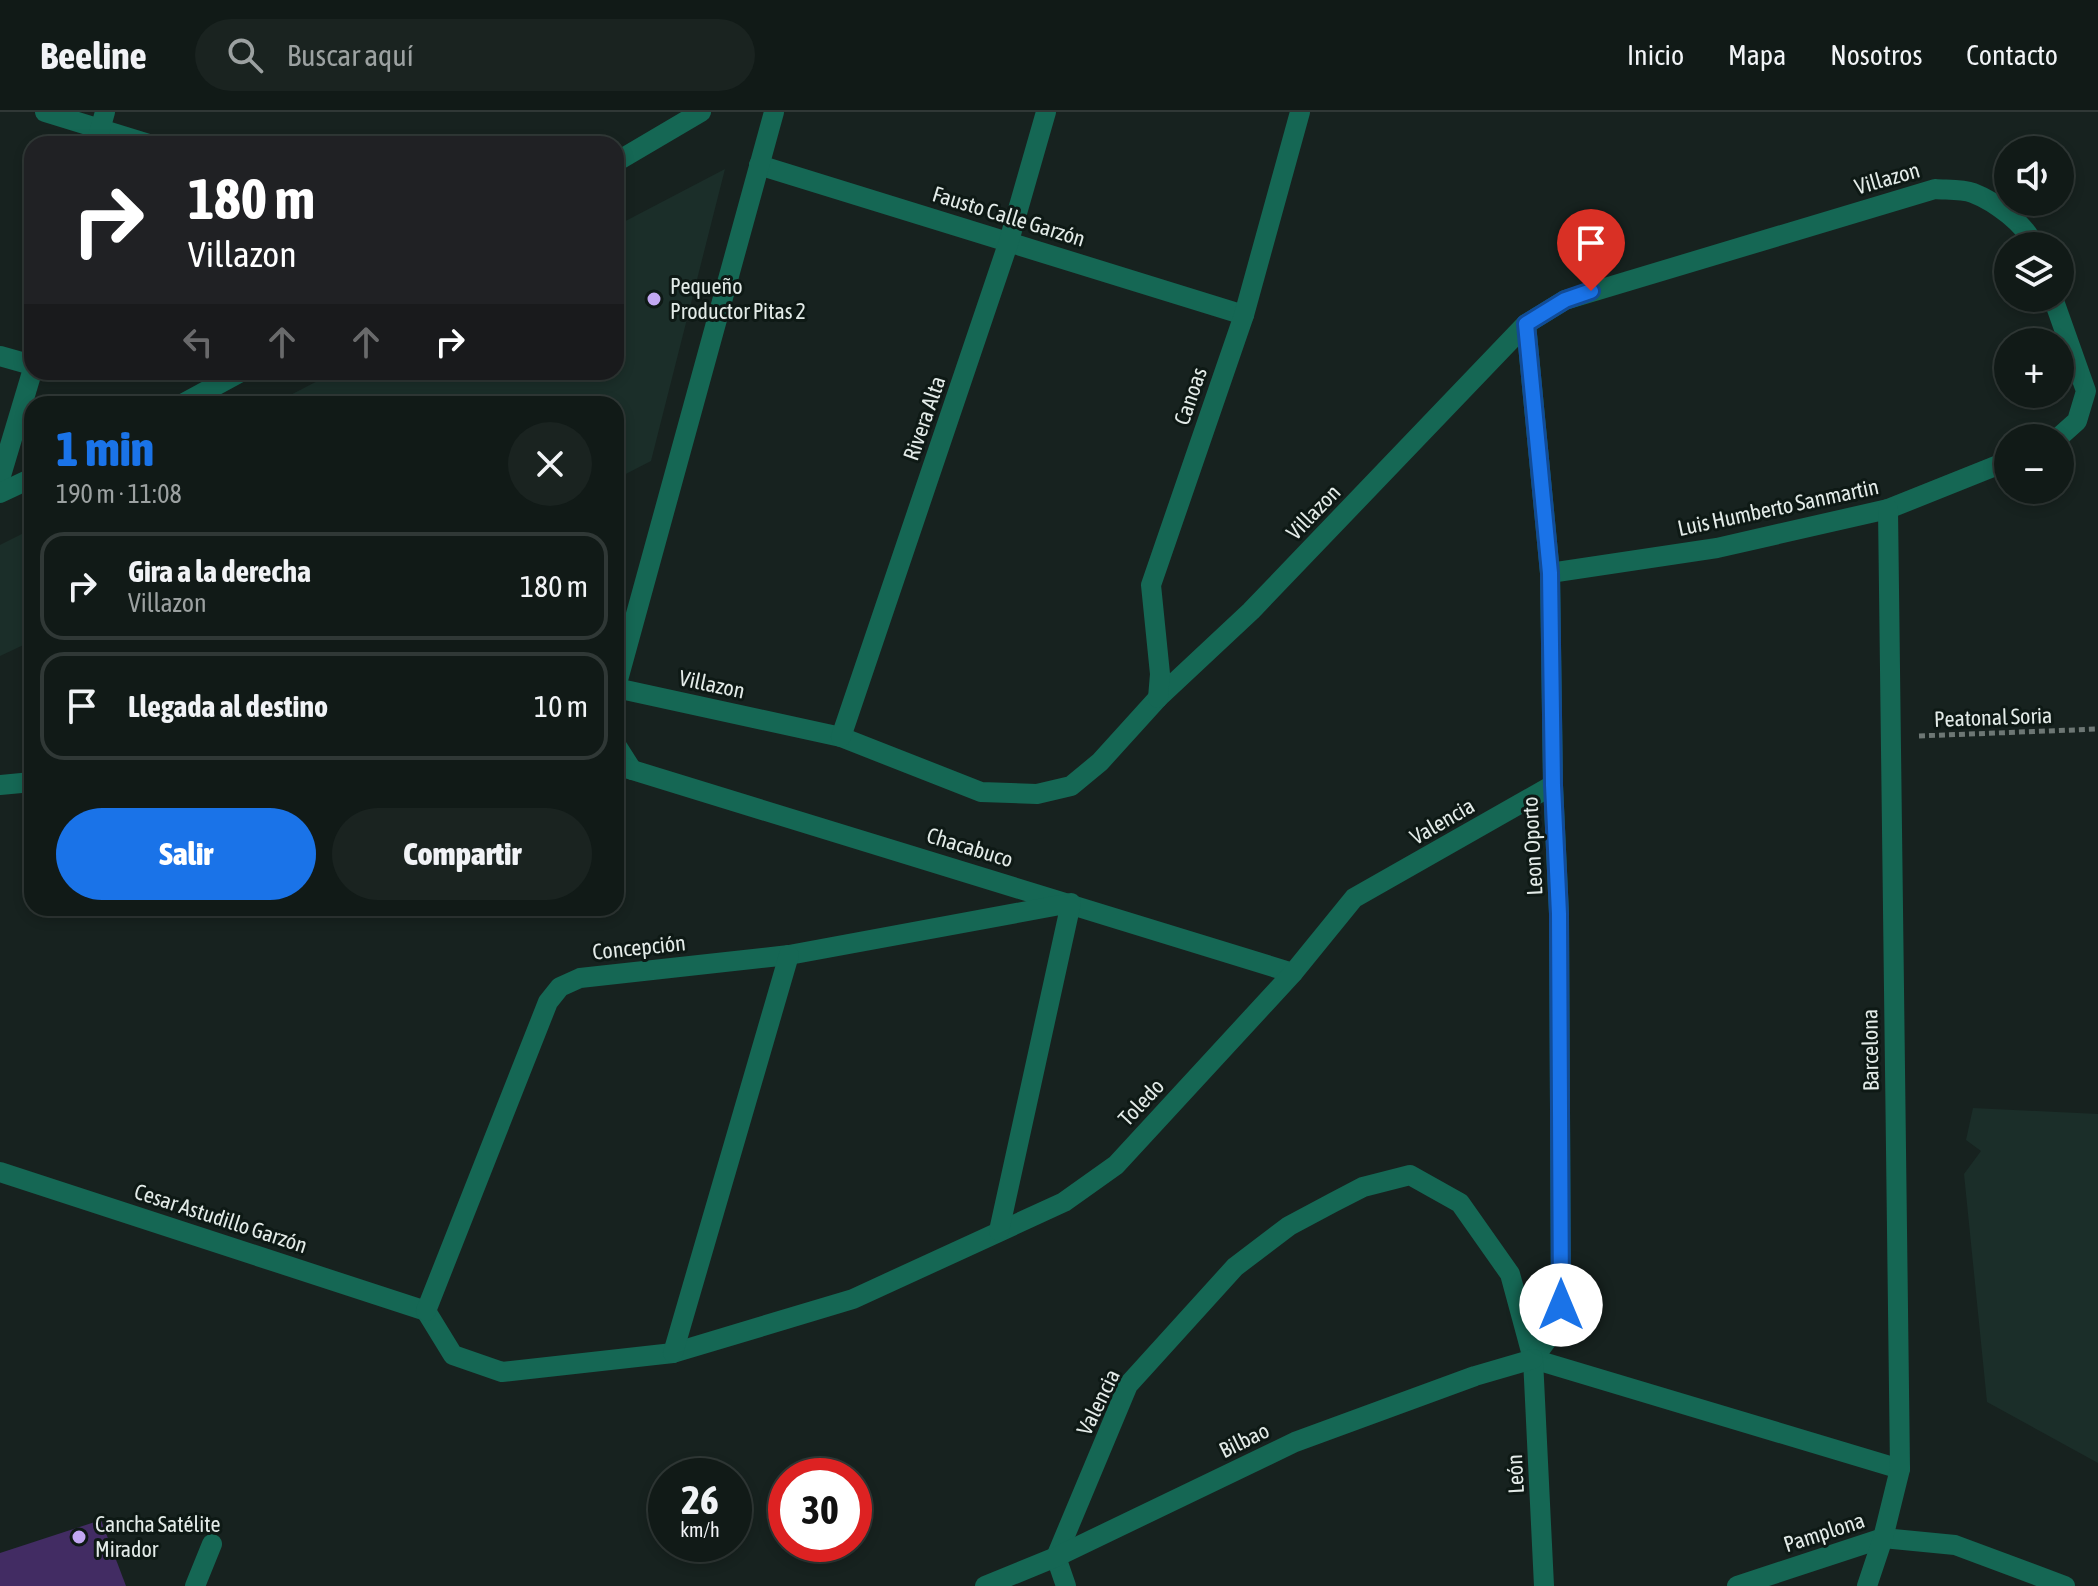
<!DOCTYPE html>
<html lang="es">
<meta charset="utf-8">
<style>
:root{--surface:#111a17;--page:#1a2320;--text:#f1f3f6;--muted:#9ca1a1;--line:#303836;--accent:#1a73e8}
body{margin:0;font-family:"Asap Condensed",sans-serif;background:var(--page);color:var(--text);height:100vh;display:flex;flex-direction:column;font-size:30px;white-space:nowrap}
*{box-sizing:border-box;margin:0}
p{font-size:26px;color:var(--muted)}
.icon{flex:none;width:44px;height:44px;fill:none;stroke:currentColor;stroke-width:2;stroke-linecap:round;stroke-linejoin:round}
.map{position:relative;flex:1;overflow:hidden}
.panel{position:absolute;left:24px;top:284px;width:600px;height:520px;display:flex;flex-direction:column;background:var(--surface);border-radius:24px;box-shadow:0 4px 12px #0003,0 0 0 2px var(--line)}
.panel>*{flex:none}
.banner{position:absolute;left:24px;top:24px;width:600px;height:244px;border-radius:24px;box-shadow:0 4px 12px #0003,0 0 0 2px var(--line);background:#202124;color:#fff;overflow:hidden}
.tools{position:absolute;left:1994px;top:24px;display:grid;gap:16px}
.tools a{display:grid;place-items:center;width:80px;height:80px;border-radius:50%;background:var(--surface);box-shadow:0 4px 12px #0003,0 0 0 2px var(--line);font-size:40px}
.speed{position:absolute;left:648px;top:1346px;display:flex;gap:16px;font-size:40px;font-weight:700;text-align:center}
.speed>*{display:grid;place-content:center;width:104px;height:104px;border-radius:50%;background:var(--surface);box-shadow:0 4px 12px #0003,0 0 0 2px var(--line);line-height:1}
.speed small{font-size:20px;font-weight:400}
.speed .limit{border:12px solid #d22;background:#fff;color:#111}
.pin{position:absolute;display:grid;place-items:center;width:68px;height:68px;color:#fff;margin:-82px -34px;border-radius:50% 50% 50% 0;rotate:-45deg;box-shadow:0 0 8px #0007}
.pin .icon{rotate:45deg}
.me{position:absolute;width:88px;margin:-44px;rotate:0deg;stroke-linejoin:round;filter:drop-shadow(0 0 6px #0008)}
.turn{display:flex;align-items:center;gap:28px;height:168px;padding:0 32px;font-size:36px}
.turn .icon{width:104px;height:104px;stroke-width:2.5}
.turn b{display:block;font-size:56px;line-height:68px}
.lanes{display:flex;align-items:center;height:76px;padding:0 32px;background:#0003;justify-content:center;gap:40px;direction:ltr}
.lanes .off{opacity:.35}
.round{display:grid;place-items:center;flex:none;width:84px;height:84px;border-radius:42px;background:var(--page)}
.head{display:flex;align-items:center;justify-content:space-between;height:136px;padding:0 32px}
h1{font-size:48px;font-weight:800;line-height:60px;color:var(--accent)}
.cta{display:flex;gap:16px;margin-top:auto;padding:16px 32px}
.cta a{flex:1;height:92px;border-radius:48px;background:var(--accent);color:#fff;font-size:32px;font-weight:800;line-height:92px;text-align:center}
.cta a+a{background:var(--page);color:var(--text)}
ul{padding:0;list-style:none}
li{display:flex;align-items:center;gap:24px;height:108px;margin:0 16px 12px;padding:0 16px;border:4px solid var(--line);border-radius:24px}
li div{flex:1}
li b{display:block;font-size:30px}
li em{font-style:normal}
header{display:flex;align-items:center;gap:48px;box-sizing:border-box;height:112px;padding:0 40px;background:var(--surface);border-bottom:2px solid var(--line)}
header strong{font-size:38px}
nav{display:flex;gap:44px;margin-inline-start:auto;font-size:28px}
.search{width:560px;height:72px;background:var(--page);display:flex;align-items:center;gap:20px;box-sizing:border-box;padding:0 28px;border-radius:44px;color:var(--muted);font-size:30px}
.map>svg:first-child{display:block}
.built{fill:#1b2e29}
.green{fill:#422c63}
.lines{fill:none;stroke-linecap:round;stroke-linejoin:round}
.path{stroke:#6d7774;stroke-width:5;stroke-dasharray:6 4;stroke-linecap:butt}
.lane{stroke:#156754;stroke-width:20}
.street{stroke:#156754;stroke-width:20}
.route-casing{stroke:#114b97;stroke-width:20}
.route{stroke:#1a73e8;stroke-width:14}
.poi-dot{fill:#c2a8f2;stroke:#0e1915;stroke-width:3}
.labels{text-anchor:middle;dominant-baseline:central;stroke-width:6;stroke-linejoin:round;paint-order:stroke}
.street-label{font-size:22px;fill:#e3ebe8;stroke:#0e1915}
.poi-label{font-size:22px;fill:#e3ebe8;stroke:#0e1915;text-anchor:start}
</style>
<header>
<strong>Beeline</strong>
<div class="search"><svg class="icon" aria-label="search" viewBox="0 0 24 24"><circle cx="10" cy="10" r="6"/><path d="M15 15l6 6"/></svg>Buscar aquí</div>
<nav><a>Inicio</a><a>Mapa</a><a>Nosotros</a><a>Contacto</a></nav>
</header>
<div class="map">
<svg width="2098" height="1474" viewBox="0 0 2098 1474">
<rect width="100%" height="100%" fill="#17221f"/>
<g class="built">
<path d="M725 57 651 349 616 367V292H273L335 260H616V114Z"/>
<path d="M32 417V529L0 544V433Z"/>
<path d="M1973 996 2098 1002V1351L1987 1290 1964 1062 1981 1039 1966 1028Z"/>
</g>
<path class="green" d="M101 1408 126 1474H0V1441Z"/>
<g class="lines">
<path class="path" d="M1919 624 2098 617"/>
<path class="lane" d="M1056 1445 1128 1273 1235 1155 1289 1114 1334 1090 1363 1075 1410 1063 1460 1091 1510 1162 1533 1247"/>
<g class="street">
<path d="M45 0 149 32"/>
<path d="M96 32 105 0"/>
<path d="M616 50 701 0"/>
<path d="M759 53 1244 203"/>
<path d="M2053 186 2086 279 2077 309 2058 326"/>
<path d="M1526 212 1550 461 1553 673 1559 802 1561 1193 1552 1221 1533 1247"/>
<path d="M0 244 32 253"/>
<path d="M182 292 241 260"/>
<path d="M0 367 32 260"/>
<path d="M0 381 32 366"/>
<path d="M1550 461 1717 436 1888 397 2008 349"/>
<path d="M616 575 774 0"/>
<path d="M616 576 841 625 981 680 1037 682 1071 674 1100 650 1158 586 1251 499 1526 212 1565 188 1935 77C1947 78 1962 77 1973 81 1994 89 2027 113 2034 134"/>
<path d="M1158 586 1160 562 1151 473 1244 203 1300 0"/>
<path d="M841 625 1009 129 1046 0"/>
<path d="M616 633 632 658"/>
<path d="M616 653 1293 861"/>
<path d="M0 673 32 670"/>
<path d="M0 1060 426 1199"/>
<path d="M426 1199 453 1243 502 1260 673 1241 853 1187 1064 1090 1116 1053 1293 861 1354 786 1553 673"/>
<path d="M426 1199 548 890 560 875 580 866 789 843 1071 791 999 1119"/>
<path d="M673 1241 789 843"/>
<path d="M1533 1247 1900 1357"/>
<path d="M1533 1247 1544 1474"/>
<path d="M1056 1445 1066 1474"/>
<path d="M195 1474 212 1432"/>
<path d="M985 1474 1056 1445 1295 1330 1475 1264 1533 1247"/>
<path d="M1737 1474 1883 1426 1955 1433 2065 1474"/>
<path d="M1867 1474 1883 1426 1900 1357 1888 397"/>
</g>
</g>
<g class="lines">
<defs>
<path id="route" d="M1561 1193 1559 802 1553 673 1550 461 1526 212 1565 188 1591 179"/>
</defs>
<use href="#route" class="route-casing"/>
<use href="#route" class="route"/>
</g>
<g class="poi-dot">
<circle cx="654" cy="187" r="8"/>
<circle cx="79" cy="1425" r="8"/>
</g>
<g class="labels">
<g class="street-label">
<text transform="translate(1887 66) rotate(-16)">Villazon</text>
<text transform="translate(1009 104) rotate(17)">Fausto Calle Garzón</text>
<text transform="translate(1190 284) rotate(-71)">Canoas</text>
<text transform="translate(924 306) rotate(-71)">Rivera Alta</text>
<text transform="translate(1778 395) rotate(-12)">Luis Humberto Sanmartin</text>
<text transform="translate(1313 400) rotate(-46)">Villazon</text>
<text transform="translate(712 572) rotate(12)">Villazon</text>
<text transform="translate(1993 605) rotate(-2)">Peatonal Soria</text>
<text transform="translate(1442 709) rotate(-30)">Valencia</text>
<text transform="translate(1532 734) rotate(-93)">Leon Oporto</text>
<text transform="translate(970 735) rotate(17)">Chacabuco</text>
<text transform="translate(639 835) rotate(-6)">Concepción</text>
<text transform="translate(1870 938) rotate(-91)">Barcelona</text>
<text transform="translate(1141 990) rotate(-47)">Toledo</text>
<text transform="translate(221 1106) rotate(18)">Cesar Astudillo Garzón</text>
<text transform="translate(1098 1290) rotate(-64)">Valencia</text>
<text transform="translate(1244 1328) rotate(-26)">Bilbao</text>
<text transform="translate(1515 1362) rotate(-93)">León</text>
<text transform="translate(1824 1420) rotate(-18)">Pamplona</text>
</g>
<g class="poi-label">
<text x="670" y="174">Pequeño<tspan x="670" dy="25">Productor Pitas 2</tspan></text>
<text x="95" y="1412">Cancha Satélite<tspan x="95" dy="25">Mirador</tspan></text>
</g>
</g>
</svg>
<div class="tools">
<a><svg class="icon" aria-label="sound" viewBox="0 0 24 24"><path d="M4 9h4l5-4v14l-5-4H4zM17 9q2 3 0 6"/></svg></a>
<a><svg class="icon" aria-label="layers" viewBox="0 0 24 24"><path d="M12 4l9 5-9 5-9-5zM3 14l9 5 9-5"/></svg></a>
<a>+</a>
<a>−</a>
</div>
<div class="speed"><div>26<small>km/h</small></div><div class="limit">30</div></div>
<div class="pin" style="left:1591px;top:179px;background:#d93025"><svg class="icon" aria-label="arrive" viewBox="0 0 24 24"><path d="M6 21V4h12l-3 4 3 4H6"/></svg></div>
<svg class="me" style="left:1561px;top:1193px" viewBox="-20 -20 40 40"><circle r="19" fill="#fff"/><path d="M0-13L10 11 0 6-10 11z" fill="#1a73e8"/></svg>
<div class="banner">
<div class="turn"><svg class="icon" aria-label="right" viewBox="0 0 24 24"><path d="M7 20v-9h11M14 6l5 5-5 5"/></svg><div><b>180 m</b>Villazon</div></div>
<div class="lanes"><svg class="icon off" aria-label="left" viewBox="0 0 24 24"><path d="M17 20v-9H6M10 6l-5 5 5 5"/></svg><svg class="icon off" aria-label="ahead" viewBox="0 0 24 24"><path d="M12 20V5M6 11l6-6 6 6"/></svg><svg class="icon off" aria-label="ahead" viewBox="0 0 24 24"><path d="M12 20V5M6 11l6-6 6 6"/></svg><svg class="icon" aria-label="right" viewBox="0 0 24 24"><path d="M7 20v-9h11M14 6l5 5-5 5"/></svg></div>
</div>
<section class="panel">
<div class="head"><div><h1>1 min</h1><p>190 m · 11:08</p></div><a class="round"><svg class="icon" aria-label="close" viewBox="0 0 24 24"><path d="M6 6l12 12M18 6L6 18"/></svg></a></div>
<ul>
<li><svg class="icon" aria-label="right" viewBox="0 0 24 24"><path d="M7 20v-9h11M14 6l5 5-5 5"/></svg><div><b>Gira a la derecha</b><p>Villazon</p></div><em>180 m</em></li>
<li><svg class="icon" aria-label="arrive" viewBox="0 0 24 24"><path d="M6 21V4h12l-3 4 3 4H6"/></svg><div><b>Llegada al destino</b></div><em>10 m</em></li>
</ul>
<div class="cta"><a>Salir</a><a>Compartir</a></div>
</section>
</div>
